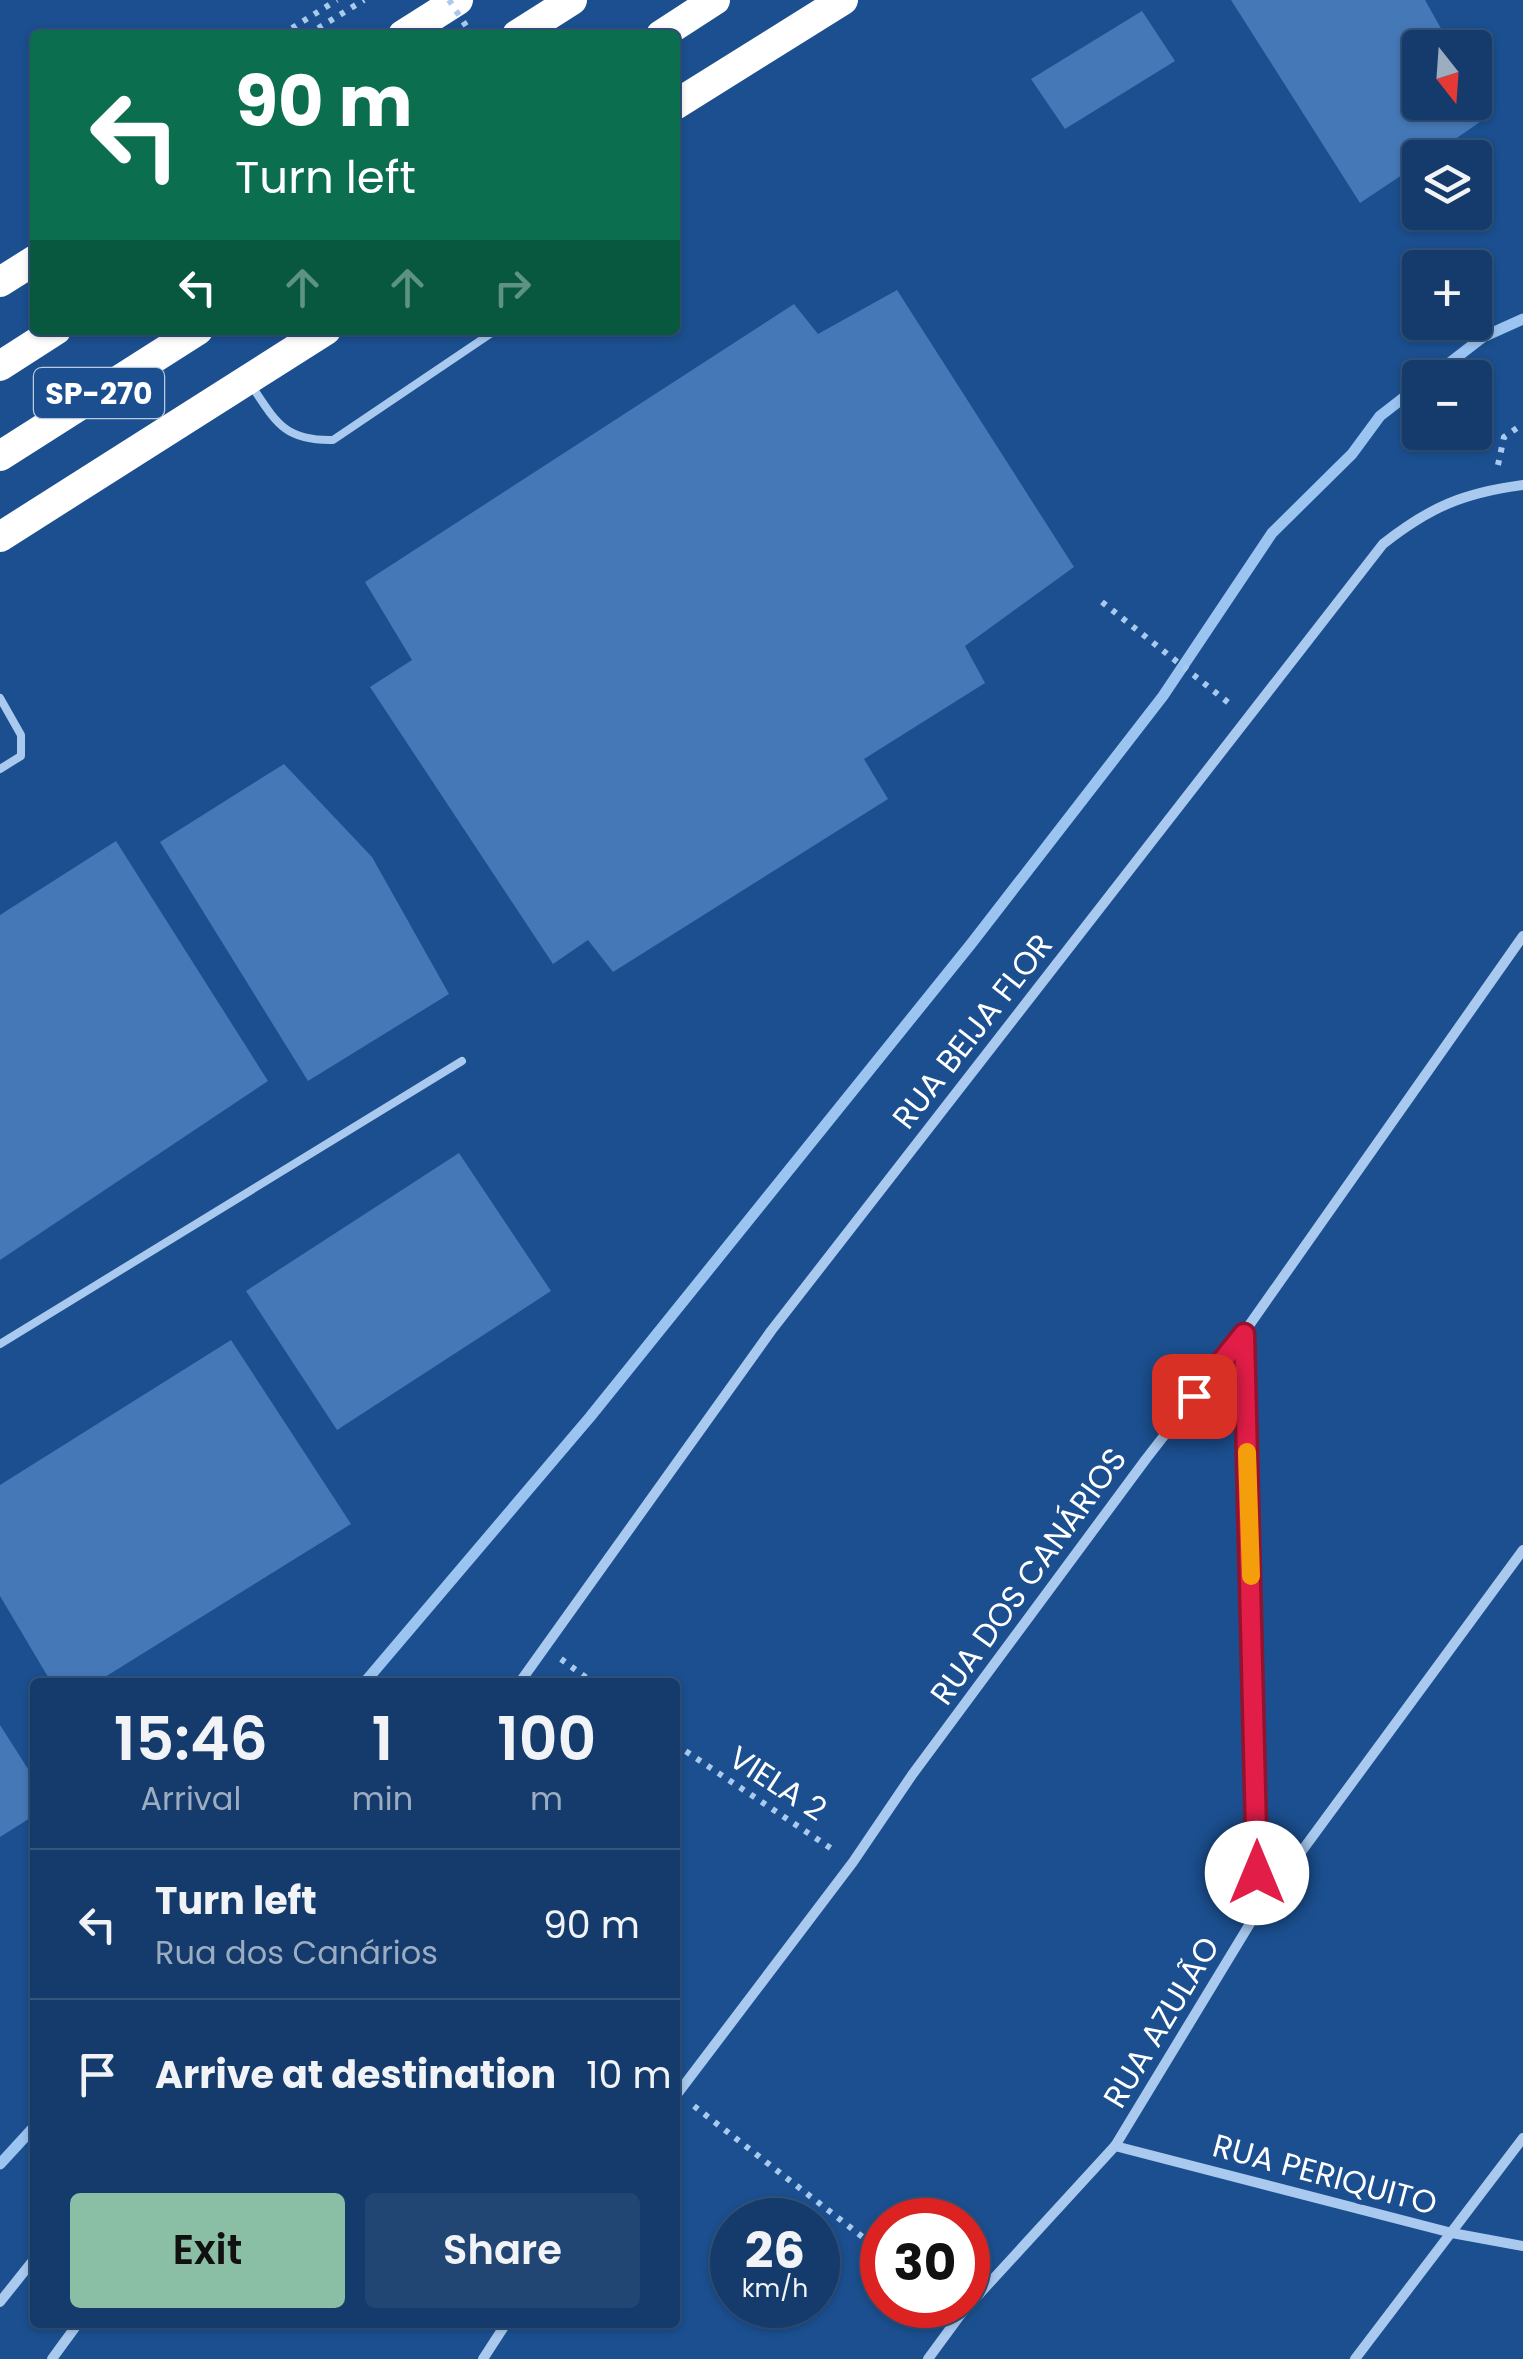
<!DOCTYPE html>
<meta charset="utf-8">
<style>
:root{--surface:#143b6b;--page:#214673;--text:#f1f3f6;--muted:#9dadc1;--line:#33557e;--accent:#8abfa5}
body{margin:0;font-family:Poppins,sans-serif;background:var(--page);color:var(--text);height:100vh;display:flex;flex-direction:column;font-size:38px;white-space:nowrap}
*{box-sizing:border-box;margin:0}
p{font-size:32px;color:var(--muted)}
.icon{flex:none;width:55px;height:55px;fill:none;stroke:currentColor;stroke-width:2;stroke-linecap:round;stroke-linejoin:round}
.map{position:relative;flex:1;overflow:hidden}
.details{position:absolute;left:30px;top:1678px;width:650px;height:650px;display:flex;flex-direction:column;background:var(--surface);border-radius:10px;box-shadow:0 2px 8px #0004,0 0 0 2px var(--line)}
.details>*{flex:none}
.guide{position:absolute;left:30px;top:30px;width:650px;height:305px;border-radius:10px;box-shadow:0 2px 8px #0004,0 0 0 2px var(--line);background:#0b6e4f;color:#fff;overflow:hidden}
.needle{width:65px;rotate:163deg}
.tools{position:absolute;left:1402px;top:30px;display:grid;gap:20px}
.tools a{display:grid;place-items:center;width:90px;height:90px;border-radius:10px;background:var(--surface);box-shadow:0 2px 8px #0004,0 0 0 2px var(--line);font-size:50px}
.speed{position:absolute;left:710px;top:2198px;display:flex;gap:20px;font-size:50px;font-weight:700;text-align:center}
.speed>*{display:grid;place-content:center;width:130px;height:130px;border-radius:50%;background:var(--surface);box-shadow:0 2px 8px #0004,0 0 0 2px var(--line);line-height:1}
.speed small{font-size:25px;font-weight:400}
.speed .limit{border:15px solid #d22;background:#fff;color:#111}
.pin{position:absolute;display:grid;place-items:center;width:85px;height:85px;color:#fff;margin:-42px;border-radius:20px;box-shadow:0 5px 15px #0006}
.me{position:absolute;width:110px;margin:-55px;rotate:0deg;stroke-linejoin:round;filter:drop-shadow(0 0 8px #0008)}
.turn{display:flex;align-items:center;gap:35px;height:210px;padding:0 40px;font-size:45px}
.turn .icon{width:130px;height:130px;stroke-width:2.5}
.turn b{display:block;font-size:70px;line-height:85px}
.lanes{display:flex;align-items:center;height:95px;padding:0 40px;background:#0003;justify-content:center;gap:50px;direction:ltr}
.lanes .off{opacity:.35}
.eta{display:flex;justify-content:space-evenly;align-items:center;height:170px;text-align:center}
.eta b{font-size:60px;font-weight:600;line-height:70px}
.action{display:flex;gap:20px;margin-top:auto;padding:20px 40px}
.action a{flex:1;height:115px;border-radius:10px;background:var(--accent);color:#111;font-size:40px;font-weight:600;line-height:115px;text-align:center}
.action a+a{background:var(--page);color:var(--text)}
ul{padding:0;list-style:none}
li{display:flex;align-items:center;gap:30px;height:150px;padding:0 40px;border-top:2px solid var(--line)}
li div{flex:1}
li b{display:block;font-size:38px}
li em{font-style:normal}
.map>svg:first-child{display:block}
.lines{fill:none;stroke-linecap:round;stroke-linejoin:round}
.stream{stroke:#9cc4f0;stroke-width:11}
.building{fill:#4478b7}
.path{stroke:#a9c9ee;stroke-width:6;stroke-dasharray:5 8;stroke-linecap:butt}
.lane{stroke:#a9c9ee;stroke-width:8}
.street{stroke:#a9c9ee;stroke-width:10}
.highway{stroke:#fff;stroke-width:30}
.path-bridge{stroke:#a9c9ee;stroke-width:6;stroke-dasharray:5 8;stroke-linecap:butt}
.route-casing{stroke:#92132f;stroke-width:25}
.route{stroke:#e11d48;stroke-width:18}
.slow{stroke:#f59e0b;stroke-width:18}
.labels{text-anchor:middle;dominant-baseline:central;stroke-width:9;stroke-linejoin:round;paint-order:stroke}
.shield{fill:#1b4f8f;stroke:#bbcadd;stroke-width:2.5}
.shield-label{font-size:30px;font-weight:bold;fill:#fff}
.street-label{font-size:32px;fill:#fff;stroke:#1b4f8f}
</style>
<div class="map">
<svg width="1523" height="2359" viewBox="0 0 1523 2359">
<rect width="100%" height="100%" fill="#1b4f8f"/>
<g class="lines">
<g class="stream">
<path d="M1430 378 1483 337 1523 319"/>
<path d="M365 1682 590 1417 971 944 1163 696 1272 533 1352 454 1380 416 1420 385"/>
<path d="M0 2164 35 2126"/>
</g>
</g>
<g class="building">
<path d="M1231 0H1425L1452 48H1420V102H1475V89L1490 115 1428 158H1420V163L1360 203Z"/>
<path d="M1142 11 1175 61 1065 129 1031 79Z"/>
<path d="M897 290 1074 567 965 646 985 683 864 759 888 799 613 972 588 940 553 964 370 687 412 660 365 582 794 304 818 334Z"/>
<path d="M284 764 372 857 449 994 308 1081 160 842Z"/>
<path d="M116 841 268 1081 0 1260V915Z"/>
<path d="M459 1153 551 1291 337 1430 246 1291Z"/>
<path d="M231 1340 351 1524 97 1682H51L0 1596V1485Z"/>
<path d="M0 1725 35 1780V1815L0 1837Z"/>
</g>
<g class="lines">
<g class="path">
<path d="M281 35 337 0"/>
<path d="M307 35 364 0"/>
<path d="M1498 465 1504 437 1523 424"/>
<path d="M1102 602 1230 704"/>
<path d="M561 1659 592 1682"/>
<path d="M675 1744 835 1851"/>
<path d="M694 2106 882 2252"/>
</g>
<g class="lane">
<path d="M251 385C276 422 284 441 333 440L496 330"/>
<path d="M0 698 21 735V756L0 769"/>
<path d="M0 1344 462 1061"/>
</g>
<g class="street">
<path d="M1243 1334 1257 1754V1911"/>
<path d="M520 1682 771 1331 1383 544C1430 507 1463 493 1523 485"/>
<path d="M675 2097 853 1862 912 1775 1146 1459 1243 1334 1523 936"/>
<path d="M1115 2146 1452 2233 1523 2246"/>
<path d="M0 2302 35 2258"/>
<path d="M52 2359 79 2322"/>
<path d="M483 2359 507 2322"/>
<path d="M928 2359 961 2314 1115 2146 1257 1912 1523 1550"/>
<path d="M1355 2359 1523 2138"/>
</g>
<g class="highway">
<path d="M403 35 458 0"/>
<path d="M517 35 572 0"/>
<path d="M661 35 715 0"/>
<path d="M675 105 843 0"/>
<path d="M0 282 35 260"/>
<path d="M0 366 56 330"/>
<path d="M0 456 198 330"/>
<path d="M0 537 326 330"/>
</g>
<path class="path-bridge" d="M449 0 472 35"/>
</g>
<g class="lines">
<defs>
<path id="route" d="M1194 1396 1244 1334 1257 1873"/>
</defs>
<use href="#route" class="route-casing"/>
<use href="#route" class="route"/>
<path class="slow" d="M1247 1452 1251 1576"/>
</g>
<g class="labels">
<rect class="shield" x="34" y="368" width="130" height="50" rx="8"/>
<g class="shield-label">
<text x="99" y="393">SP-270</text>
</g>
<g class="street-label">
<text transform="translate(972 1031) rotate(-52)">RUA BEIJA FLOR</text>
<text transform="translate(1028 1576) rotate(-54)">RUA DOS CANÁRIOS</text>
<text transform="translate(778 1783) rotate(33)">VIELA 2</text>
<text transform="translate(1161 2022) rotate(-59)">RUA AZULÃO</text>
<text transform="translate(1325 2174) rotate(15)">RUA PERIQUITO</text>
</g>
</g>
</svg>
<div class="tools">
<a><svg class="needle" viewBox="-14 -14 28 28"><path d="M0-13l5 13h-10z" fill="#e53935"/><path d="M0 13l5-13h-10z" fill="#9dadc1"/></svg></a>
<a><svg class="icon" aria-label="layers" viewBox="0 0 24 24"><path d="M12 4l9 5-9 5-9-5zM3 14l9 5 9-5"/></svg></a>
<a>+</a>
<a>−</a>
</div>
<div class="speed"><div>26<small>km/h</small></div><div class="limit">30</div></div>
<div class="pin" style="left:1194px;top:1396px;background:#d93025"><svg class="icon" aria-label="arrive" viewBox="0 0 24 24"><path d="M6 21V4h12l-3 4 3 4H6"/></svg></div>
<svg class="me" style="left:1257px;top:1873px" viewBox="-20 -20 40 40"><circle r="19" fill="#fff"/><path d="M0-13L10 11 0 6-10 11z" fill="#e11d48"/></svg>
<div class="guide">
<div class="turn"><svg class="icon" aria-label="left" viewBox="0 0 24 24"><path d="M17 20v-9H6M10 6l-5 5 5 5"/></svg><div><b>90 m</b>Turn left</div></div>
<div class="lanes"><svg class="icon" aria-label="left" viewBox="0 0 24 24"><path d="M17 20v-9H6M10 6l-5 5 5 5"/></svg><svg class="icon off" aria-label="ahead" viewBox="0 0 24 24"><path d="M12 20V5M6 11l6-6 6 6"/></svg><svg class="icon off" aria-label="ahead" viewBox="0 0 24 24"><path d="M12 20V5M6 11l6-6 6 6"/></svg><svg class="icon off" aria-label="right" viewBox="0 0 24 24"><path d="M7 20v-9h11M14 6l5 5-5 5"/></svg></div>
</div>
<section class="details">
<div class="eta">
<div><b>15:46</b><p>Arrival</p></div>
<div><b>1</b><p>min</p></div>
<div><b>100</b><p>m</p></div>
</div>
<ul>
<li><svg class="icon" aria-label="left" viewBox="0 0 24 24"><path d="M17 20v-9H6M10 6l-5 5 5 5"/></svg><div><b>Turn left</b><p>Rua dos Canários</p></div><em>90 m</em></li>
<li><svg class="icon" aria-label="arrive" viewBox="0 0 24 24"><path d="M6 21V4h12l-3 4 3 4H6"/></svg><div><b>Arrive at destination</b></div><em>10 m</em></li>
</ul>
<div class="action"><a>Exit</a><a>Share</a></div>
</section>
</div>
